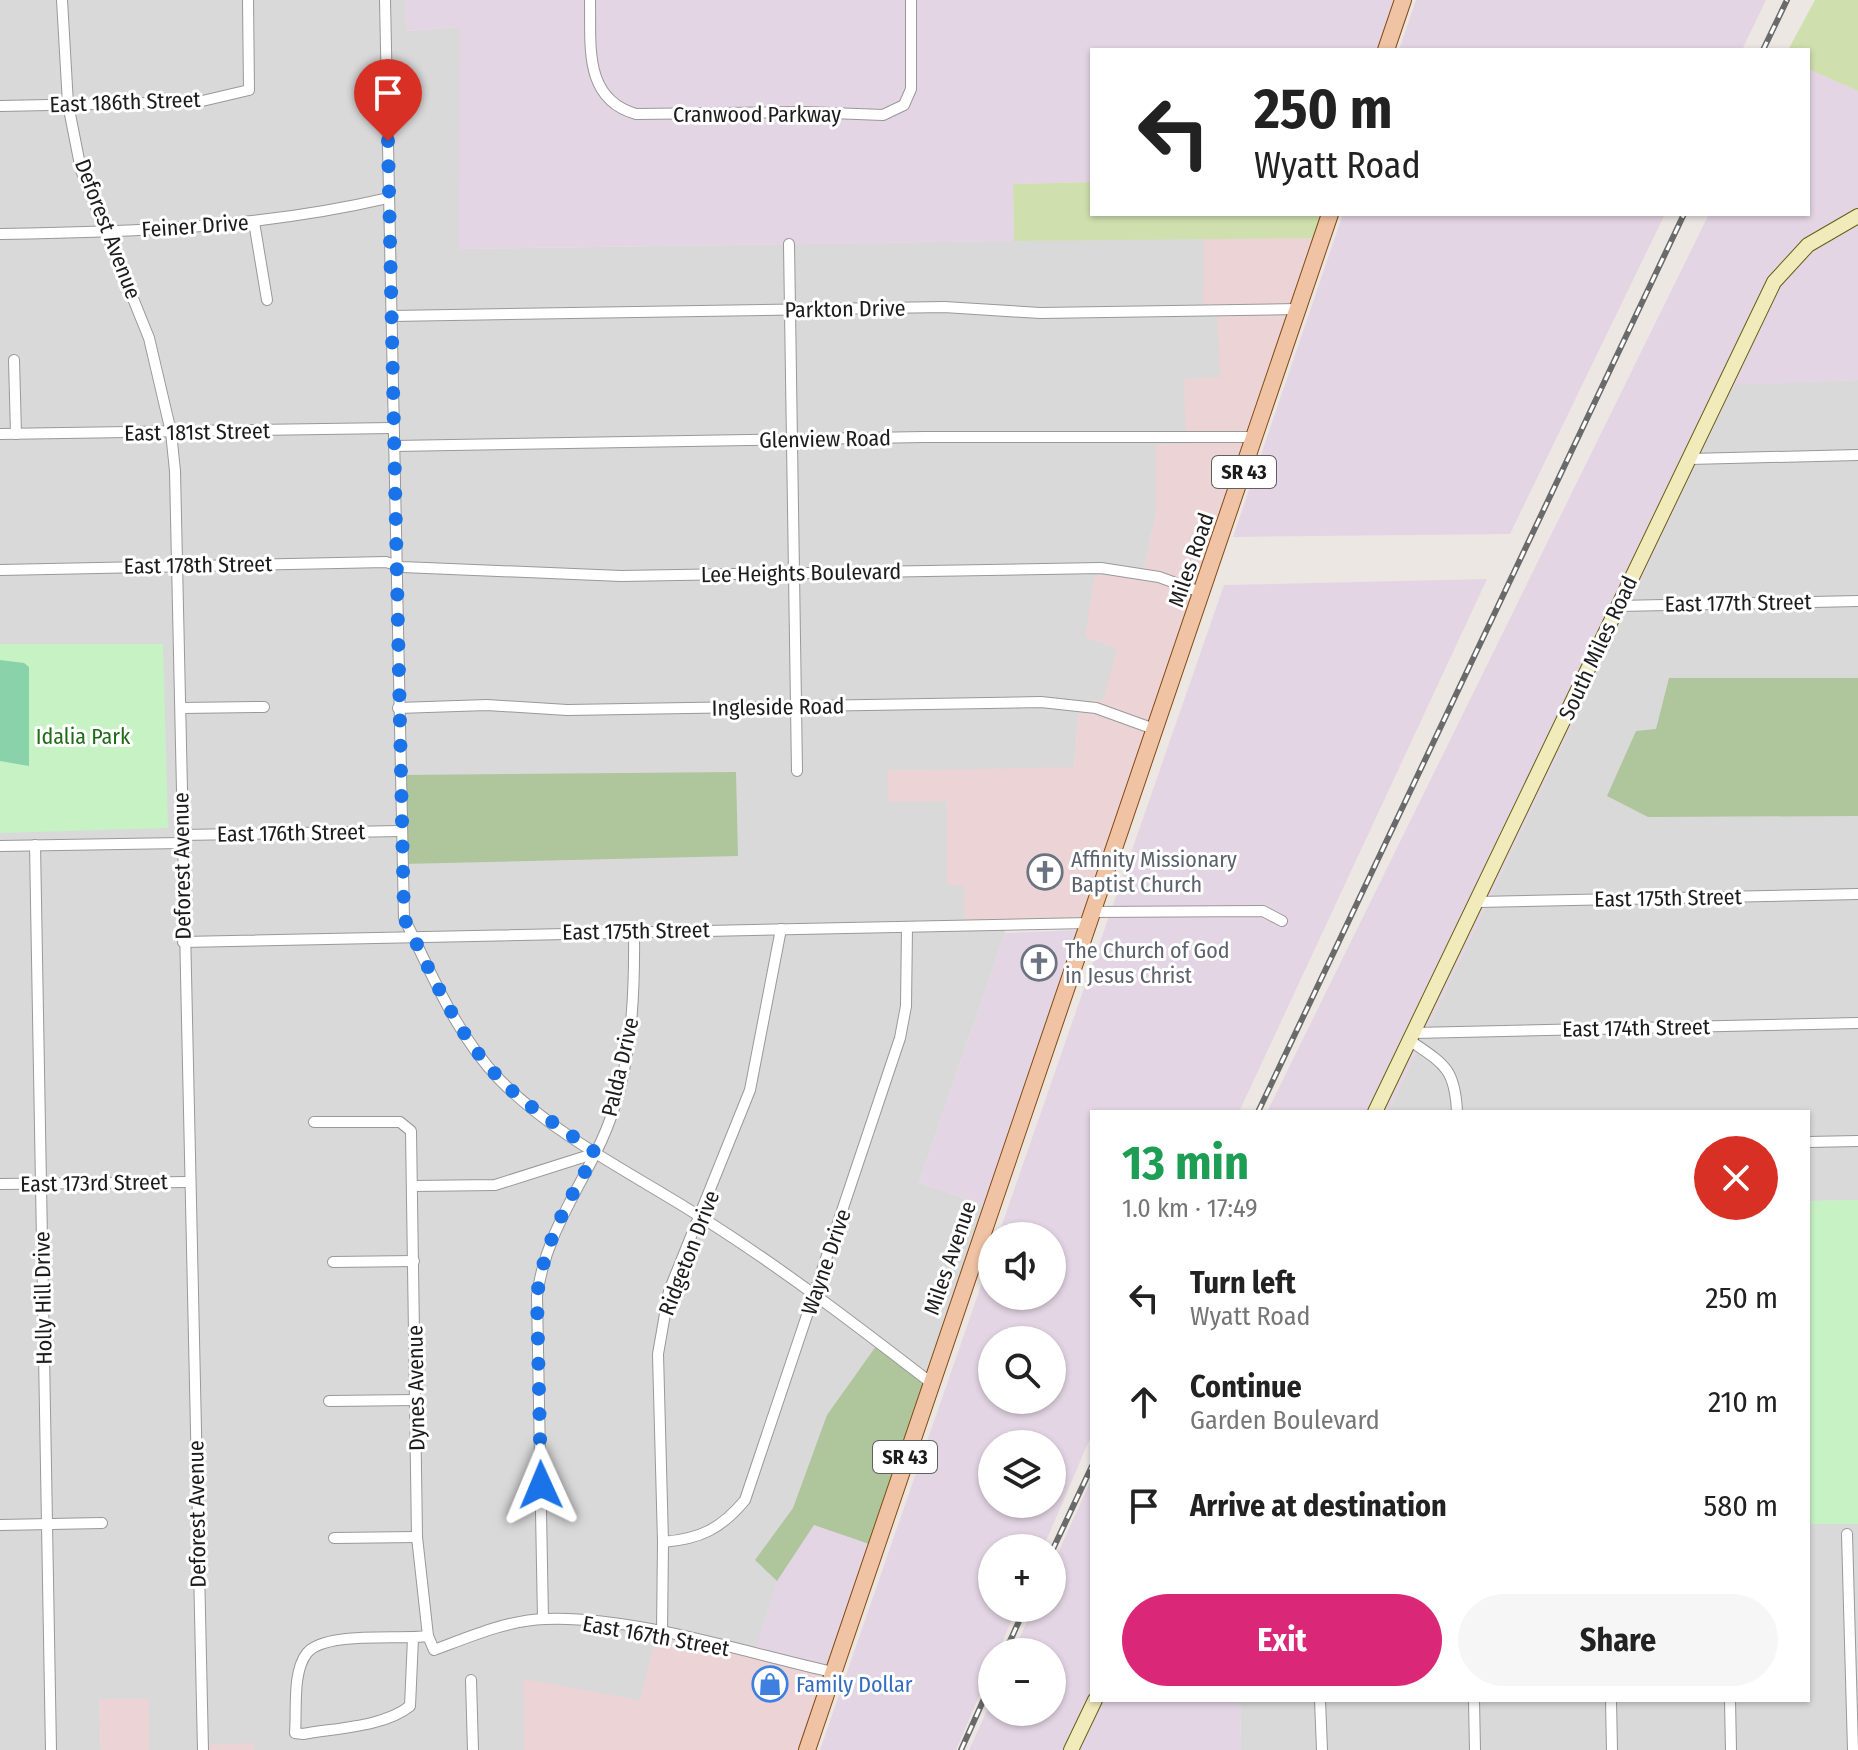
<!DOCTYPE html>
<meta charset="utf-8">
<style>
:root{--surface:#fff;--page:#f6f6f6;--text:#222;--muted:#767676;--accent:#db2777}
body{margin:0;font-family:"Fira Sans Condensed",sans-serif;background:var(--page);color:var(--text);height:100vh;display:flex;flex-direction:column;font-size:30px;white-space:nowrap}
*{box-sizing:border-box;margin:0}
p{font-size:26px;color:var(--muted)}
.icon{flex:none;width:44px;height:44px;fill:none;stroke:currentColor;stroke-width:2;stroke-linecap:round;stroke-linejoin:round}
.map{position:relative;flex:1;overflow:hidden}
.drawer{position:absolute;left:1090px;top:1110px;width:720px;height:592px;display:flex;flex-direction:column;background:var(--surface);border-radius:0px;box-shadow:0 2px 6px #0004}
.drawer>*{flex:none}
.guide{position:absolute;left:1090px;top:48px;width:720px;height:168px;border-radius:0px;box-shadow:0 2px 6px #0004;background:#fff;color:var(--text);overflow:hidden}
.fabs{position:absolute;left:978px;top:1222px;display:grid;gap:16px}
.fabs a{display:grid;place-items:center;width:88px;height:88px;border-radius:50%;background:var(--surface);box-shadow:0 2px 6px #0004;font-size:40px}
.pin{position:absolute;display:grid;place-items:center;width:68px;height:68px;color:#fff;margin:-82px -34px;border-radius:50% 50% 50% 0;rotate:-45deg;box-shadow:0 0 8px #0007}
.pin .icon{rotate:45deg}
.me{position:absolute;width:88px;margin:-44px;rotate:359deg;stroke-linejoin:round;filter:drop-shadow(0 0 6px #0008)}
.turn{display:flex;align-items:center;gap:28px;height:168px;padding:0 32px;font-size:36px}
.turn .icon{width:104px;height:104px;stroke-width:2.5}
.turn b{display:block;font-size:56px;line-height:68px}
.round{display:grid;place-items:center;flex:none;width:84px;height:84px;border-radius:42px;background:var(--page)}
.headline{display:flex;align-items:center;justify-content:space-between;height:136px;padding:0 32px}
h1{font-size:48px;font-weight:700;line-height:60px;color:#1e9e55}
.action{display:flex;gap:16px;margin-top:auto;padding:16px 32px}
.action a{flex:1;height:92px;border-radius:48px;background:var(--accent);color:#fff;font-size:32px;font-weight:700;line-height:92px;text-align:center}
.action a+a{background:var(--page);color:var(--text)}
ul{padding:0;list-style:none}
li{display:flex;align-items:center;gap:24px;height:104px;padding:0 32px}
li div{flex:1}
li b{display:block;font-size:30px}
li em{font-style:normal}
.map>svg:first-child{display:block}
.residential{fill:#dad9d9}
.commercial{fill:#ebd3d6}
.industrial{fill:#e4d5e4;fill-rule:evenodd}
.grass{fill:#cfe0ae}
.forest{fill:#afc69c}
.park{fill:#c7f2c4}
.pitch{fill:#89d2aa}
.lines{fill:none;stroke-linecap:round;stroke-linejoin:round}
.street-casing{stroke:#999;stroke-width:12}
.secondary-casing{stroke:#646012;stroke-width:16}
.primary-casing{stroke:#824b12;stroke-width:18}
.street{stroke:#fff;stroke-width:10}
.secondary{stroke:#f1ebbc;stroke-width:14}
.primary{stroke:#f0c3a4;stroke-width:16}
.rail-casing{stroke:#6a6a6a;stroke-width:6}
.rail{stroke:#fff;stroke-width:3;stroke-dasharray:9;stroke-linecap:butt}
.route{stroke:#1a73e8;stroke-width:14;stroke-dasharray:0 25.2}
.labels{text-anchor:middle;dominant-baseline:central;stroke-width:6;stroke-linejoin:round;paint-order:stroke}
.shield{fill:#fff;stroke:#606060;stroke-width:2}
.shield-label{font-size:20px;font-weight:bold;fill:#1c1c1c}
.street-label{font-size:22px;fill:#1c1c1c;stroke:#fff}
.park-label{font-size:22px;fill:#1f6b18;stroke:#fff}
.worship-label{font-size:22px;fill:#5b616d;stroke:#fff;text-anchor:start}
.shop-label{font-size:22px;fill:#366cbe;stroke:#fff;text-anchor:start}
</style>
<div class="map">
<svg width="1858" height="1750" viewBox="0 0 1858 1750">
<rect width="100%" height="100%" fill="#ece7e3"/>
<g class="residential">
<path d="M0 0H406L407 31 460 27V249L1204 238V306H1220V378L1186 445 1156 446V513L1144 568 1103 701 1080 700 1074 768 888 771 947 801V885H964L1004 918 1005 933 919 1183 987 1206 927 1369 828 1665 640 1700 546 1750H254V1744L200 1750H149L148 1699H99L101 1750H0Z"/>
<path d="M1858 380V1200L1808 1201V1112H1388L1734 384Z"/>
<path d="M1808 1524H1858V1750H1241L1240 1700H1808Z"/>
</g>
<g class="commercial">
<path d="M1204 238H1321L1088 923 965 926 964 886 947 885V801L888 802 887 771 1074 767 1080 700 1103 701 1117 649 1085 637 1094 576 1144 568 1156 513V445L1186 444 1184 379 1220 377 1217 310H1203Z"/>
<path d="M658 1627 828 1665 806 1750H524L523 1679 640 1700Z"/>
<path d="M99 1699H149V1750H101Z"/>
<path d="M254 1743V1750H200V1745Z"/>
</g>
<g class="industrial">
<path d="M406 0H1403L1386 50H1092V182L1013 184 1014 241 459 249 460 27 407 31Z"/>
<path d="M1416 0H1766L1742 50H1399Z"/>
<path d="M1808 69 1858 91V380L1734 385 1388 1112H1267L1709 214H1808Z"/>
<path d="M1343 214H1665L1510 534 1233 537Z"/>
<path d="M1487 579 1239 1112H1092V1434L1043 1548H992V1608H1017L998 1652H992V1666L956 1750H820L992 1254V1296H1052V1236H998L1224 585ZM992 1340H1052V1400H992ZM992 1444H1052V1504H992Z"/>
<path d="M1079 930 987 1206 919 1183 1005 933Z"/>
<path d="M1092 1478V1700H1240L1241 1750H969L992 1699V1712H1052V1652H1013L1033 1608H1052V1566Z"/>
<path d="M814 1525 875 1546 832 1672 754 1654 777 1581Z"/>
</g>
<g class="grass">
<path d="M1815 0H1858V91L1808 69V50H1788Z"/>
<path d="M1092 182V214H1330L1321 238 1014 241 1013 184Z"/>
</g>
<g class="forest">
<path d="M1669 678H1858V816L1648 817 1607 796 1636 731 1656 729Z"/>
<path d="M736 772 738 856 402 864 399 775Z"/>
<path d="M879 1342 930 1382 875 1546 814 1525 777 1581 755 1560 793 1508 827 1415Z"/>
</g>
<g class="park">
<path d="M0 644H163L168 828 0 833Z"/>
<path d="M1858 1200V1524H1808V1201Z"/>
</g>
<path class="pitch" d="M0 660 24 663 29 667V766L0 761Z"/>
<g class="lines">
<defs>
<g id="street">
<path d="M62 0 68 104 81 170 149 338 171 432 175 471 203 1750"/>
<path d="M385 0 404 918C432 974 455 1033 499 1079 557 1138 636 1175 704 1219 783 1269 856 1325 930 1382"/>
<path d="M590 0C591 45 583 99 636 114L805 112 883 115 904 105 911 89V0"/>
<path d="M0 106 198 102 249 90 248 0"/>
<path d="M254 222 267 300"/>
<path d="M0 234C132 232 260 228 388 198"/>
<path d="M789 244 797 771"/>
<path d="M392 316 944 307 1040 313 1297 309"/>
<path d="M14 360 16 434"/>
<path d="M0 434 393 428"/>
<path d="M394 446 924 437H1256"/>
<path d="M1689 459 1858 455"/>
<path d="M0 570 386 562 402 567 621 576 1101 568 1159 577 1203 593"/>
<path d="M1618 606 1858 601"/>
<path d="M181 708 264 707"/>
<path d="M398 708 487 705 567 710 1041 702 1096 708 1154 729"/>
<path d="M181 835 400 831"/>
<path d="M35 845 51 1750"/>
<path d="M0 846 181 843"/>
<path d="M1478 902 1858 894"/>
<path d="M1091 912 1263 911 1282 921"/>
<path d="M183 942 1088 923"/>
<path d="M1414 1033 1858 1023"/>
<path d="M1409 1040C1444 1064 1455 1068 1457 1112"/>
<path d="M314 1122H400L411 1131 417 1537 428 1636 434 1650C469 1637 508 1620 545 1619 630 1615 747 1653 832 1672"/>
<path d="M1808 1142 1858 1141"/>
<path d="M0 1184 188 1182"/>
<path d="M413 1186 495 1185 596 1153"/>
<path d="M333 1262 414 1261"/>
<path d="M329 1401 417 1400"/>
<path d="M0 1525 102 1523"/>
<path d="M1847 1534 1853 1750"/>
<path d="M334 1538 417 1537"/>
<path d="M663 1542C700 1539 721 1529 745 1500L900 1038 906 1006 907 927"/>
<path d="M543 1619 537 1296C544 1242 571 1202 595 1154 631 1085 635 1007 634 931"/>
<path d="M662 1633 663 1542 658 1354 669 1291 750 1090 781 929"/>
<path d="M413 1638 410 1706C384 1727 336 1728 303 1734L295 1733C297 1710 292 1672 307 1653 325 1631 399 1640 428 1636"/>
<path d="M471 1680 473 1750"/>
<path d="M1320 1700 1322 1750"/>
<path d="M1474 1700 1475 1750"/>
<path d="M1611 1700 1612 1750"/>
<path d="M1730 1700 1731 1750"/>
</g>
<g id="secondary">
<path d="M1375 1112 1774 282 1808 245 1858 216"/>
<path d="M1071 1750 1095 1700"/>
</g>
<g id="primary">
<path d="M1386 50 1403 0"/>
<path d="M807 1750 1330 214"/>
</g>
</defs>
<use href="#street" class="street-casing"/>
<use href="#secondary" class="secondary-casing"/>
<use href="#primary" class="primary-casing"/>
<use href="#street" class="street"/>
<use href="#secondary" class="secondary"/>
<use href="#primary" class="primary"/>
<defs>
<g id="rail">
<path d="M1763 50 1787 0"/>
<path d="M1258 1112 1684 214"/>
<path d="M1052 1551 1092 1466"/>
<path d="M1005 1652 1025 1608"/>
<path d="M961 1750 992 1681"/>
</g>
</defs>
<use href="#rail" class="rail-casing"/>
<use href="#rail" class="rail"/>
</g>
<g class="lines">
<path class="route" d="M388 141 404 918C432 974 455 1031 498 1077 526 1107 564 1129 596 1153 569 1199 544 1242 537 1296L541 1485"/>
</g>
<defs>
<symbol id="church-ring" viewBox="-11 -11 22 22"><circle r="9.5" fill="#fff" stroke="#6b7280" stroke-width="1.5"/><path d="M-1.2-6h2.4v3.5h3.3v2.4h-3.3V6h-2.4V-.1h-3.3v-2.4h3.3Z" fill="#6b7280"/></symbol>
<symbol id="shop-ring" viewBox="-11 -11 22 22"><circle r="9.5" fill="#fff" stroke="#3f7fe0" stroke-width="1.5"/><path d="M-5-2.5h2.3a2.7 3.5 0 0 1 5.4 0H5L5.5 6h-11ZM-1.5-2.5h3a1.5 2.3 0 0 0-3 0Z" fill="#3f7fe0"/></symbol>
</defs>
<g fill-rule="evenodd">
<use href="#church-ring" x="1025" y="852" width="40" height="40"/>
<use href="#church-ring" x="1019" y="943" width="40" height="40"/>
<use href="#shop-ring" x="750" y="1664" width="40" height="40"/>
</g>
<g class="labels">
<g class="shield">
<rect x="1212" y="456" width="64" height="32" rx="6"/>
<rect x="873" y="1441" width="64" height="32" rx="6"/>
</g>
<g class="shield-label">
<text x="1244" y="472">SR 43</text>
<text x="905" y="1457">SR 43</text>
</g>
<g class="street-label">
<text transform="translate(125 102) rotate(-2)">East 186th Street</text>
<text x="757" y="114">Cranwood Parkway</text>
<text transform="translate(195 226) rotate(-4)">Feiner Drive</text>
<text transform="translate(108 229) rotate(69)">Deforest Avenue</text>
<text transform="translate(845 309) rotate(-1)">Parkton Drive</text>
<text transform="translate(197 432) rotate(-1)">East 181st Street</text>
<text transform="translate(825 439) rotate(-1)">Glenview Road</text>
<text transform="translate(1191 560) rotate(-71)">Miles Road</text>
<text transform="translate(198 565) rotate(-1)">East 178th Street</text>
<text transform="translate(801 573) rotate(-1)">Lee Heights Boulevard</text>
<text transform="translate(1738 603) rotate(-1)">East 177th Street</text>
<text transform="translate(1598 648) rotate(-65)">South Miles Road</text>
<text transform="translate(778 707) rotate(-1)">Ingleside Road</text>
<text transform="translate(291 833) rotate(-1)">East 176th Street</text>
<text transform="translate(182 866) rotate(-91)">Deforest Avenue</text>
<text transform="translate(1668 898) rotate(-1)">East 175th Street</text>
<text transform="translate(636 931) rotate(-1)">East 175th Street</text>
<text transform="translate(1636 1028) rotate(-1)">East 174th Street</text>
<text transform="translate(620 1067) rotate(-77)">Palda Drive</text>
<text transform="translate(94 1183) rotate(-1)">East 173rd Street</text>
<text transform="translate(689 1253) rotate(-69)">Ridgeton Drive</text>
<text transform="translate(950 1258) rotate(-71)">Miles Avenue</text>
<text transform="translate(826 1262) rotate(-71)">Wayne Drive</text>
<text transform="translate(43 1298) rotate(-91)">Holly Hill Drive</text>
<text transform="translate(416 1388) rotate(-91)">Dynes Avenue</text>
<text transform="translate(197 1514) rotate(-91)">Deforest Avenue</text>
<text transform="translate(656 1636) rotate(10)">East 167th Street</text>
</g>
<g class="park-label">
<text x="83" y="736">Idalia Park</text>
</g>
<g class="worship-label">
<text x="1071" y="859">Affinity Missionary<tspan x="1071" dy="25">Baptist Church</tspan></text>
<text x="1065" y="950">The Church of God<tspan x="1065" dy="25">in Jesus Christ</tspan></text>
</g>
<g class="shop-label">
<text x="796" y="1684">Family Dollar</text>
</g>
</g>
</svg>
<div class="fabs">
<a><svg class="icon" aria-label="sound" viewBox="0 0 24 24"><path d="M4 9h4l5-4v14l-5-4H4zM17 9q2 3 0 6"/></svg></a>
<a><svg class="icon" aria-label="search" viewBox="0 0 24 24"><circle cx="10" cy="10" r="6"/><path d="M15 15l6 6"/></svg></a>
<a><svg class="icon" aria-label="layers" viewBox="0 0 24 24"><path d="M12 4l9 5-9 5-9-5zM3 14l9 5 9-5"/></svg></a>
<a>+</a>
<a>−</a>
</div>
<div class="pin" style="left:388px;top:141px;background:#d93025"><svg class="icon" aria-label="arrive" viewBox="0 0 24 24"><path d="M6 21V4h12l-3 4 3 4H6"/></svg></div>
<svg class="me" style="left:541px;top:1485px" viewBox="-20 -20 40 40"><path d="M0-17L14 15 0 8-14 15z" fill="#1a73e8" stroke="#fff" stroke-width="4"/></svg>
<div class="guide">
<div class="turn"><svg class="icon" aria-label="left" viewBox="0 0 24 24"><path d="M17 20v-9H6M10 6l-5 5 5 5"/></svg><div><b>250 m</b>Wyatt Road</div></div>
</div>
<section class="drawer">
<div class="headline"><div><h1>13 min</h1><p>1.0 km · 17:49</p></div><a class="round" style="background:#d93025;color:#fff"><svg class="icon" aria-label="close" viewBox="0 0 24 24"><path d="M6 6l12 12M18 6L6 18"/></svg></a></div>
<ul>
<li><svg class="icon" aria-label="left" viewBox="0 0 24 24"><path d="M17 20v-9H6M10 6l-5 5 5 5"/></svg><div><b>Turn left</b><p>Wyatt Road</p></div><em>250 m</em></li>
<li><svg class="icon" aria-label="ahead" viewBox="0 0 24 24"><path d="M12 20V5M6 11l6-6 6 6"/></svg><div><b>Continue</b><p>Garden Boulevard</p></div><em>210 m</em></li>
<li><svg class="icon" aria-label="arrive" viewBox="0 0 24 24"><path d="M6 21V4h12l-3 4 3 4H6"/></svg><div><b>Arrive at destination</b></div><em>580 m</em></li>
</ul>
<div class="action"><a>Exit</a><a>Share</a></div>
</section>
</div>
